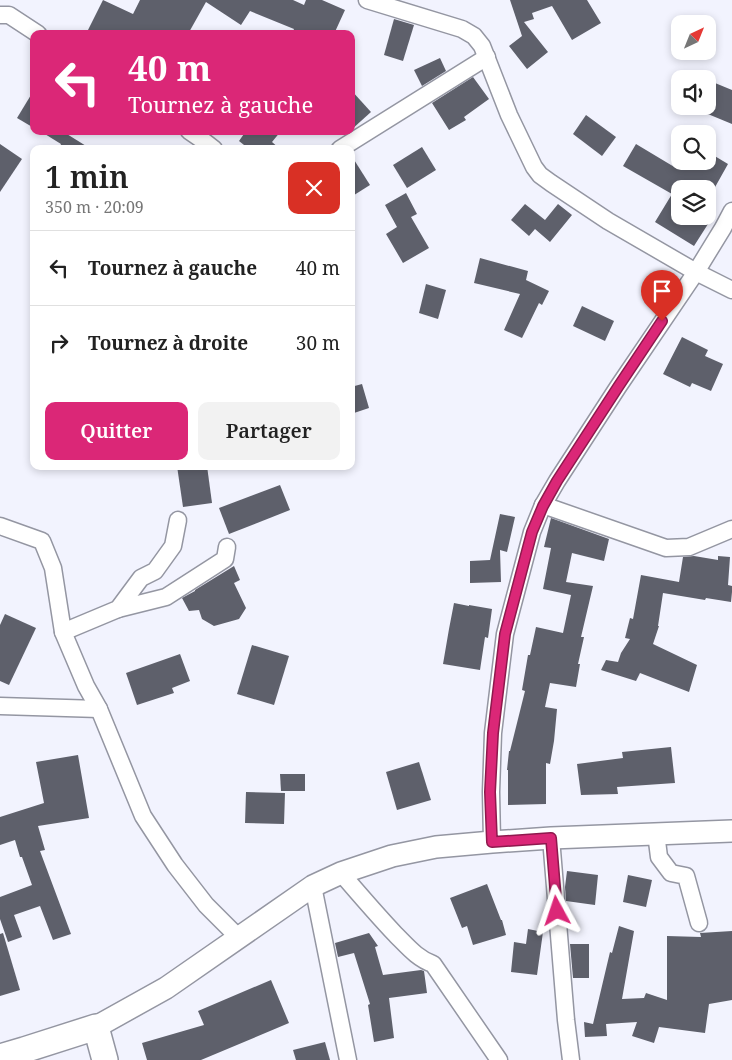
<!DOCTYPE html>
<html lang="fr">
<meta charset="utf-8">
<style>
:root{--surface:#fff;--page:#f2f2f2;--text:#222;--muted:#767676;--line:#e0e0e0;--accent:#db2777}
body{margin:0;font-family:"Noto Serif",serif;background:var(--page);color:var(--text);height:100vh;display:flex;flex-direction:column;font-size:19px;white-space:nowrap}
*{box-sizing:border-box;margin:0}
p{font-size:16px;color:var(--muted)}
.icon{flex:none;width:28px;height:28px;fill:none;stroke:currentColor;stroke-width:2;stroke-linecap:round;stroke-linejoin:round}
.map{position:relative;flex:1;overflow:hidden}
.drawer{position:absolute;left:30px;top:145px;width:325px;height:325px;display:flex;flex-direction:column;background:var(--surface);border-radius:10px;box-shadow:0 2px 8px #0003}
.drawer>*{flex:none}
.hud{position:absolute;left:30px;top:30px;width:325px;height:105px;border-radius:10px;box-shadow:0 2px 8px #0003;background:#db2777;color:#fff;overflow:hidden}
.needle{width:32px;rotate:43deg}
.tools{position:absolute;left:671px;top:15px;display:grid;gap:10px}
.tools a{display:grid;place-items:center;width:45px;height:45px;border-radius:10px;background:var(--surface);box-shadow:0 2px 8px #0003;font-size:25px}
.pin{position:absolute;display:grid;place-items:center;width:42px;height:42px;color:#fff;margin:-51px -21px;border-radius:50% 50% 50% 0;rotate:-45deg;box-shadow:0 0 5px #0007}
.pin .icon{rotate:45deg}
.me{position:absolute;width:55px;margin:-28px;rotate:355deg;stroke-linejoin:round;filter:drop-shadow(0 0 4px #0008)}
.turn{display:flex;align-items:center;gap:18px;height:105px;padding:0 15px;font-size:22px}
.turn .icon{width:65px;height:65px;stroke-width:2.5}
.turn b{display:block;font-size:35px;line-height:42px}
.round{display:grid;place-items:center;flex:none;width:52px;height:52px;border-radius:10px;background:var(--page)}
.overview{display:flex;align-items:center;justify-content:space-between;height:85px;padding:0 15px}
h1{font-size:30px;font-weight:600;line-height:38px}
.button{display:flex;gap:10px;margin-top:auto;padding:10px 15px}
.button a{flex:1;height:58px;border-radius:10px;background:var(--accent);color:#fff;font-size:20px;font-weight:600;line-height:58px;text-align:center}
.button a+a{background:var(--page);color:var(--text)}
ul{padding:0;list-style:none}
li{display:flex;align-items:center;gap:15px;height:75px;padding:0 15px;border-top:1px solid var(--line)}
li div{flex:1}
li b{display:block;font-size:19px}
li em{font-style:normal}
.map>svg:first-child{display:block}
.building{fill:#5e606b}
.lines{fill:none;stroke-linecap:round;stroke-linejoin:round}
.minor-casing{stroke:#9496a2;stroke-width:19}
.major-casing{stroke:#9496a2;stroke-width:24}
.highway-casing{stroke:#9496a2;stroke-width:28}
.minor{stroke:#fff;stroke-width:16}
.major{stroke:#fff;stroke-width:21}
.highway{stroke:#fff;stroke-width:25}
.route-casing{stroke:#8e194d;stroke-width:12}
.route{stroke:#db2777;stroke-width:9}
</style>
<div class="map">
<svg width="732" height="1060" viewBox="0 0 732 1060">
<rect width="100%" height="100%" fill="#f2f3fe"/>
<g class="building">
<path d="M103 0 133 14 140 0H293L304 5 306 0H322L345 10 334 34H292L294 29 250 11 241 25 206 2 188 34H86Z"/>
<path d="M510 0H587L601 23 572 40 552 6 532 13 534 19 524 22 548 52 527 69 509 46 522 36Z"/>
<path d="M394 19 414 25 403 61 384 55Z"/>
<path d="M440 58 446 71 422 86 414 70Z"/>
<path d="M473 77 489 99 464 117 466 120 449 130 432 103Z"/>
<path d="M715 83 732 90V124L703 112 705 106H708V101Z"/>
<path d="M34 90V128L17 118Z"/>
<path d="M351 90 371 112 351 130Z"/>
<path d="M586 115 616 137 602 156 573 134Z"/>
<path d="M40 131H62L91 149H59L61 144Z"/>
<path d="M246 131H281L272 142 280 149H249L239 141Z"/>
<path d="M0 144 22 159 0 192Z"/>
<path d="M636 144 676 168 680 161H708V152L728 164 714 189H680V216H696L708 224 694 246 655 222 672 194 623 166Z"/>
<path d="M422 147 436 170 407 188 393 165Z"/>
<path d="M351 155 370 185 351 197Z"/>
<path d="M406 193 417 214 411 217 429 248 403 263 386 234 397 227 385 205Z"/>
<path d="M525 204 545 220 558 204 572 215 550 242 535 229 529 236 511 220Z"/>
<path d="M480 258 528 271 526 280 549 291 542 305 539 303 522 338 504 330 520 294 474 283Z"/>
<path d="M426 284 446 290 438 319 419 313Z"/>
<path d="M582 306 614 321 605 341 573 326Z"/>
<path d="M682 337 708 350 705 356 723 364 711 391 692 383 690 387 663 374Z"/>
<path d="M362 384 369 408 351 414V387Z"/>
<path d="M177 466H207L212 503 183 507Z"/>
<path d="M280 485 290 510 229 534 219 508Z"/>
<path d="M500 514 515 517 507 552 500 550 501 582 470 583V561L490 560Z"/>
<path d="M551 518 609 539 604 561 572 553 566 582 593 586 581 637H584L578 664H580L576 687 550 683 545 707 557 709 554 741 550 764 546 763V804L508 805V770H507L509 751H510L525 691 522 690 528 655H530L536 627 563 633 571 595 543 589 551 548 544 547Z"/>
<path d="M694 556 718 560V556L730 557 728 585 732 586V592L731 602 706 598 705 600 663 593 658 626H659L653 644 697 665 689 692 640 673 636 681 601 670 606 660 618 662 621 653 630 639 625 638 630 618 633 619 641 575 679 582 683 557Z"/>
<path d="M234 566 240 580 234 583 246 608 239 619 214 626 202 619 199 610 189 611 182 598 195 591V590Z"/>
<path d="M454 603 469 606V605L492 609 488 638 485 637 480 670 443 664 449 629Z"/>
<path d="M5 614 36 628 9 685 0 681V625Z"/>
<path d="M252 645 289 656 274 705 237 694Z"/>
<path d="M180 654 190 681 172 688 174 693 137 705 126 673Z"/>
<path d="M671 747 675 783 617 787 618 794 581 795 577 764 623 758 622 752Z"/>
<path d="M78 755 89 818 38 826 45 850 40 851 71 934 53 940 40 906 14 915 22 937 8 942 0 919V897L32 885 22 857H20L15 840 0 845V817L44 803 36 762Z"/>
<path d="M419 762 431 800 397 810 386 772Z"/>
<path d="M280 774H305V791H281Z"/>
<path d="M246 792 285 793 284 824 245 823Z"/>
<path d="M567 871 598 875 595 905 566 901 565 887Z"/>
<path d="M628 875 652 880 646 907 623 902Z"/>
<path d="M487 884 501 920H502L506 935 473 945 467 926 462 928 450 898Z"/>
<path d="M619 926 634 931 622 999 644 998 646 993 667 1000V936L701 937 700 933 732 931V1000L709 1004 705 1033 659 1027 654 1043 632 1036 637 1022 606 1024 607 1036 585 1037 584 1022 593 1024 610 952 612 953Z"/>
<path d="M528 929 543 932 537 975 511 972 514 942 526 944Z"/>
<path d="M3 933 20 990 0 996V934Z"/>
<path d="M369 933 378 946 375 947 383 975 421 970 424 971 427 993 389 998 394 1038 374 1042 368 1005 370 1004 354 953 338 957 335 943Z"/>
<path d="M570 944H589V978H573Z"/>
<path d="M271 980 289 1023 201 1060H147L142 1043 204 1025 198 1011Z"/>
<path d="M325 1042 330 1060H296L293 1050Z"/>
</g>
<g class="lines">
<defs>
<g id="minor">
<path d="M367 0 462 29 474 36 482 46 509 115 534 167 540 175 551 183 608 221 696 272 732 290"/>
<path d="M0 15H9L38 34"/>
<path d="M189 131 205 142 214 149"/>
<path d="M340 149 487 57"/>
<path d="M543 505 666 548 689 547 732 529"/>
<path d="M0 526 42 541 53 568 63 632 86 686 99 709 143 816 175 865 206 905 239 938"/>
<path d="M118 609 166 597 225 559 227 547"/>
<path d="M63 632 118 609 141 578 155 571 173 546 178 520"/>
<path d="M0 706 99 709"/>
<path d="M656 833 659 857 671 873 686 876 699 923"/>
<path d="M551 838 566 1020 571 1060"/>
<path d="M492 842 491 792 493 733 505 634 532 532 543 505 557 481 618 387 696 272 723 228 732 211"/>
<path d="M341 873C359 894 377 915 396 935 408 947 418 959 433 964L499 1060"/>
<path d="M313 886 348 1060"/>
</g>
<path id="major" d="M96 1027 166 988 313 886 341 873 392 856 436 847 492 842 551 838 732 831"/>
<path id="highway" d="M0 1057 24 1050 96 1027 105 1060"/>
</defs>
<use href="#minor" class="minor-casing"/>
<use href="#major" class="major-casing"/>
<use href="#highway" class="highway-casing"/>
<use href="#minor" class="minor"/>
<use href="#major" class="major"/>
<use href="#highway" class="highway"/>
</g>
<g class="lines">
<defs>
<path id="route" d="M557 911 551 838 492 842 490 792 493 733 505 634 532 532 543 506 557 481 618 387 662 321"/>
</defs>
<use href="#route" class="route-casing"/>
<use href="#route" class="route"/>
</g>
</svg>
<div class="tools">
<a><svg class="needle" viewBox="-14 -14 28 28"><path d="M0-13l5 13h-10z" fill="#e53935"/><path d="M0 13l5-13h-10z" fill="#767676"/></svg></a>
<a><svg class="icon" aria-label="sound" viewBox="0 0 24 24"><path d="M4 9h4l5-4v14l-5-4H4zM17 9q2 3 0 6"/></svg></a>
<a><svg class="icon" aria-label="search" viewBox="0 0 24 24"><circle cx="10" cy="10" r="6"/><path d="M15 15l6 6"/></svg></a>
<a><svg class="icon" aria-label="layers" viewBox="0 0 24 24"><path d="M12 4l9 5-9 5-9-5zM3 14l9 5 9-5"/></svg></a>
</div>
<div class="pin" style="left:662px;top:321px;background:#d93025"><svg class="icon" aria-label="arrive" viewBox="0 0 24 24"><path d="M6 21V4h12l-3 4 3 4H6"/></svg></div>
<svg class="me" style="left:557px;top:911px" viewBox="-20 -20 40 40"><path d="M0-17L14 15 0 8-14 15z" fill="#db2777" stroke="#fff" stroke-width="4"/></svg>
<div class="hud">
<div class="turn"><svg class="icon" aria-label="left" viewBox="0 0 24 24"><path d="M17 20v-9H6M10 6l-5 5 5 5"/></svg><div><b>40 m</b>Tournez à gauche</div></div>
</div>
<section class="drawer">
<div class="overview"><div><h1>1 min</h1><p>350 m · 20:09</p></div><a class="round" style="background:#d93025;color:#fff"><svg class="icon" aria-label="close" viewBox="0 0 24 24"><path d="M6 6l12 12M18 6L6 18"/></svg></a></div>
<ul>
<li><svg class="icon" aria-label="left" viewBox="0 0 24 24"><path d="M17 20v-9H6M10 6l-5 5 5 5"/></svg><div><b>Tournez à gauche</b></div><em>40 m</em></li>
<li><svg class="icon" aria-label="right" viewBox="0 0 24 24"><path d="M7 20v-9h11M14 6l5 5-5 5"/></svg><div><b>Tournez à droite</b></div><em>30 m</em></li>
</ul>
<div class="button"><a>Quitter</a><a>Partager</a></div>
</section>
</div>
